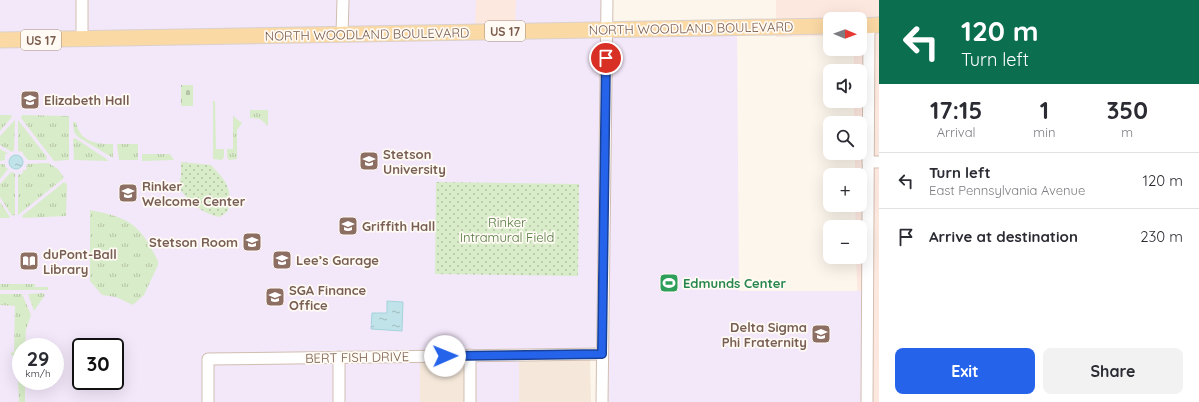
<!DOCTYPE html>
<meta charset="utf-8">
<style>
:root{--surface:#fff;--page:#f2f2f3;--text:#2b2b33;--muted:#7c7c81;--line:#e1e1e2;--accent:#2563eb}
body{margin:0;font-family:Quicksand,sans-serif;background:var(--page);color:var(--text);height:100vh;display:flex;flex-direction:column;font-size:15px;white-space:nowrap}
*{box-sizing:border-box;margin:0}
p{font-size:13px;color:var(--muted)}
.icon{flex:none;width:22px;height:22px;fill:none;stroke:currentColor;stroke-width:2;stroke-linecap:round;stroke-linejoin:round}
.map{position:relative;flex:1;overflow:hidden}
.sheet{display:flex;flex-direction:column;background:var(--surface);width:320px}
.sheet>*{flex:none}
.top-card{background:#0b6e4f;color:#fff;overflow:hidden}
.needle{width:26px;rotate:91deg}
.fabs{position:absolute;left:823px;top:12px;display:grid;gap:8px}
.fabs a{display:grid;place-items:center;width:44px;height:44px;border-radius:8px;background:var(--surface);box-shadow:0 4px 16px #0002;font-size:20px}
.speed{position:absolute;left:12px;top:338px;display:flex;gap:8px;font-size:20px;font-weight:700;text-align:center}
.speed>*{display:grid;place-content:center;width:52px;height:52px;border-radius:50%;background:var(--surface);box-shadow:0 4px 16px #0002;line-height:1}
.speed small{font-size:10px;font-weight:400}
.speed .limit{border:2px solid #111;border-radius:6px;background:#fff;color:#111}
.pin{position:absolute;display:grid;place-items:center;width:34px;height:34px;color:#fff;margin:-17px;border:2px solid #fff;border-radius:50%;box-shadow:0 1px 4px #0007}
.me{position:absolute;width:44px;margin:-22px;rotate:89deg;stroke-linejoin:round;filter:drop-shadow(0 0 3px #0008)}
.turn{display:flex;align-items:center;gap:14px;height:84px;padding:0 16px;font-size:18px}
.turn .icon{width:52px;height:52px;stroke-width:2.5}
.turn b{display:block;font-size:28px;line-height:34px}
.eta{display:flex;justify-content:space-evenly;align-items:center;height:68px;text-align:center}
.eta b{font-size:24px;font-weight:800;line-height:28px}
.button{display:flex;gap:8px;margin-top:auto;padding:8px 16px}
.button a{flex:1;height:46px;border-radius:8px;background:var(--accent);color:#fff;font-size:16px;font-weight:800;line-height:46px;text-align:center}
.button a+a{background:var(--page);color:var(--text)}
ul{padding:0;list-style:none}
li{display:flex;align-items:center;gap:12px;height:56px;padding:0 16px;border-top:1px solid var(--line)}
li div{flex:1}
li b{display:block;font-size:15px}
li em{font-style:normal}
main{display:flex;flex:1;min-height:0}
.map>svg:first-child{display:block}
.residential{fill:#f5e8da}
.commercial{fill:#fde8e0}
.education{fill:#f3e8fa;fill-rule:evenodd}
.grass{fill:url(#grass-tufts)}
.cemetery{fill:url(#cemetery-stones)}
.park{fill:url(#park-dots)}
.water{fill:url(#water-ripples);stroke:#a5d3da}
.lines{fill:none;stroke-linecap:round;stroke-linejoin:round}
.minor-casing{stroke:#d1beb0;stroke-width:13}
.major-casing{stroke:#dad1cd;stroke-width:17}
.minor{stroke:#fff;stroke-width:11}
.major{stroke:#fbd9a5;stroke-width:15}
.route-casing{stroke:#184099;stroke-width:10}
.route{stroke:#2563eb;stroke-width:7}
.labels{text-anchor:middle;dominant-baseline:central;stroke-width:3.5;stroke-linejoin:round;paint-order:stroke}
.shield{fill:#fffaf3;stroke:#a28b7f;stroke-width:1}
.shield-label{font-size:12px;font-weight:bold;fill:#7a5c4d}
.street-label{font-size:13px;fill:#7a5c4d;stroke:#fffaf3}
.education-label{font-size:13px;font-weight:bold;fill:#785e54;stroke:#fffaf3;text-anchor:start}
.park-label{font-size:13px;fill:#537a41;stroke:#fffaf3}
.leisure-label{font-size:13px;font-weight:bold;fill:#27864d;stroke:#fffaf3;text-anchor:start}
</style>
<main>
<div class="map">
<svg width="879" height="402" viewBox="0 0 879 402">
<defs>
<pattern id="grass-tufts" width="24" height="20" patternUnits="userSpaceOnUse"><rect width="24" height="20" fill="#d8ecc9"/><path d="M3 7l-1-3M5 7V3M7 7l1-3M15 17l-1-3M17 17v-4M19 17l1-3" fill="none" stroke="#b4c2a5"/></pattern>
<pattern id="cemetery-stones" width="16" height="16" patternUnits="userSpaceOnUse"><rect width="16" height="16" fill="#d8ecc9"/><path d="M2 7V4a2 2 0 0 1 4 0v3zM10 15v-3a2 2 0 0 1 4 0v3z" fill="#b4c2a5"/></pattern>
<pattern id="park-dots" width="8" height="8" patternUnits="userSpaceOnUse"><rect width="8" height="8" fill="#d8ecc9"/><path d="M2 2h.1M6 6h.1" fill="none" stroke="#b4c2a5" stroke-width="1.8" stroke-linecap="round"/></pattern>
<pattern id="water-ripples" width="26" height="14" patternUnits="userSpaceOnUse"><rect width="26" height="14" fill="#bfe3e8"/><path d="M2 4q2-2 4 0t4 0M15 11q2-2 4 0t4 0" fill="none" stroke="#a0bbbe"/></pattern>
</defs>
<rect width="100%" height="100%" fill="#fdf6ec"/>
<g class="residential">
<path d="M590 359 591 402H475V360Z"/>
<path d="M465 360V402H344V361Z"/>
</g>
<g class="commercial">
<path d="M475 0H602V25L475 27Z"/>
<path d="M776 0H879V21L830 19 776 23Z"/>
<path d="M860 30H864L862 402 856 257H860V227H856L855 205H860V175H855V153H860V123H854V101H860V71H854V49H860Z"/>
<path d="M874 30H879V157L873 158Z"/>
<path d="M776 31H830V36L776 37Z"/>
<path d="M879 166V402H872L873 167Z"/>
</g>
<path class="education" d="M0 0H476L475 31 515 30 516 0H607V29L737 28 739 291H868L867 402H602V355H519V402H470V356H420V402H0ZM21 347H55V381H21ZM81 347H115V381H81Z"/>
<g class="grass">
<path d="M213 101H215L216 149H224V157L222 160 213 159Z"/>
<path d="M250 110H268V126L260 119 250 118Z"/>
<path d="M0 115H11L12 117 0 131Z"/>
<path d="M22 115 69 116V160L54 161 21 118Z"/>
<path d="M233 116 242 123 237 130V159L229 160 227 157V149H233Z"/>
<path d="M15 120 14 150 12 152 0 145V136Z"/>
<path d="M18 120 47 157 46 160H28L23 154V152L18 151Z"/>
<path d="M73 122H76C80 142 95 144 113 144V158L78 137 74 132Z"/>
<path d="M75 138 108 160V161L74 160 73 139Z"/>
<path d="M117 144H138V160H119Z"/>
<path d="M0 149 9 154H5V160L0 161Z"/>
<path d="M142 154H170L174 160 142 161Z"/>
<path d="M48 163 58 169 64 178 18 215V173L20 175 23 173V170H26L27 164Z"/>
<path d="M0 164H5V167L8 169 0 179Z"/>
<path d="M11 172 15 173V215L12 216 0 197V184Z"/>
<path d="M64 182 67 184 66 216 23 218 22 216Z"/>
<path d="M0 202 10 217 9 218H0Z"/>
<path d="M90 210C130 218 140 224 158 261V265L144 295 133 305 116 297 102 295 90 281Z"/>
<path d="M0 284H35V287H48V290H0Z"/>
<path d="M43 293 45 295 34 311 28 294Z"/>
<path d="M0 294H22L31 315 26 330 25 347H21V378L18 380V362L10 353 14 352 15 306 0 305Z"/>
<path d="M21 380 25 381V402H19L18 382Z"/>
</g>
<path class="cemetery" d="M193 85V106H181V85Z"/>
<g class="park">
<path d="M181 162 211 165C226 181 233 188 228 211L220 217C200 213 190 202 178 187L181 177Z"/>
<path d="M436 182 579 184 578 276 435 274Z"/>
</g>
<g class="water">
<circle cx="16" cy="162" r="7"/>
<path d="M387 301 403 302 402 331 371 329 372 313H387Z"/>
</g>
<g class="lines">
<defs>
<g id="minor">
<path d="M342 34 343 0"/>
<path d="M82 40V0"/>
<path d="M868 162H879"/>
<path d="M339 357V402"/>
<path d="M208 402V359L602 354"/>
<path d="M470 402V355"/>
<path d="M602 402 607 0"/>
<path d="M867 402 869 26"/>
</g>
<g id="major">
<path d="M860 26 879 25"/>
<path d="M0 40 830 26"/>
</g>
</defs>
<use href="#minor" class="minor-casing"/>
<use href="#major" class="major-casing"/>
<use href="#minor" class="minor"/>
<use href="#major" class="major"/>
</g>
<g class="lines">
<defs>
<path id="route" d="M445 356 602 354 606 58"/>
</defs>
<use href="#route" class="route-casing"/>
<use href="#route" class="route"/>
</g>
<defs>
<symbol id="university-square" viewBox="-11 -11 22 22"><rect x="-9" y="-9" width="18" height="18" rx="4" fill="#8d6e63" stroke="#fffaf3"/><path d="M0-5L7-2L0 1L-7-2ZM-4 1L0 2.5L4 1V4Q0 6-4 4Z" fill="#fff"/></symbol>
<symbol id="library-square" viewBox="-11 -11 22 22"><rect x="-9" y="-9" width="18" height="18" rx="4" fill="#8d6e63" stroke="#fffaf3"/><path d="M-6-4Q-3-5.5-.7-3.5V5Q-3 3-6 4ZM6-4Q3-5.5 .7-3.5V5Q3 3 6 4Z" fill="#fff"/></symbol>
<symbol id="stadium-square" viewBox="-11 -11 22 22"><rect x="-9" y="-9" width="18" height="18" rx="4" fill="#2e9e5b" stroke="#fffaf3"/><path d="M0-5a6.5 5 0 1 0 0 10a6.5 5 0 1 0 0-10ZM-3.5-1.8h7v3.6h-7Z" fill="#fff"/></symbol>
</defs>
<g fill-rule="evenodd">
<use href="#university-square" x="19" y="89" width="22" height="22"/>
<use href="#university-square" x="358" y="150" width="22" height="22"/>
<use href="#university-square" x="117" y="182" width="22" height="22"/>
<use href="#university-square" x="337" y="215" width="22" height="22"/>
<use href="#university-square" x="241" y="231" width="22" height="22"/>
<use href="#university-square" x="271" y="249" width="22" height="22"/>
<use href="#library-square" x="18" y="250" width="22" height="22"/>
<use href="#stadium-square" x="658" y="272" width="22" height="22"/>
<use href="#university-square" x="264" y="286" width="22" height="22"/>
<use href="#university-square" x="810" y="323" width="22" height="22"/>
</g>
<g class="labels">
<g class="shield">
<rect x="485" y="21" width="40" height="20" rx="3"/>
<rect x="21" y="30" width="40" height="20" rx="3"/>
</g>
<g class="shield-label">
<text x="505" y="31">US 17</text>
<text x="41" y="40">US 17</text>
</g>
<g class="street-label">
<text transform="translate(691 28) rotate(-1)">NORTH WOODLAND BOULEVARD</text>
<text transform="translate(367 34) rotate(-1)">NORTH WOODLAND BOULEVARD</text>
<text transform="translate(357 357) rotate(-1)">BERT FISH DRIVE</text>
</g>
<g class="education-label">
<text x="44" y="100">Elizabeth Hall</text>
<text x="383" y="154">Stetson<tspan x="383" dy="15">University</tspan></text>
<text x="142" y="186">Rinker<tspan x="142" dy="15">Welcome Center</tspan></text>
<text x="362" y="226">Griffith Hall</text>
<text x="238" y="242" text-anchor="end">Stetson Room</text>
<text x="43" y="254">duPont-Ball<tspan x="43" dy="15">Library</tspan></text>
<text x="296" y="260">Lee’s Garage</text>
<text x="289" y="290">SGA Finance<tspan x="289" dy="15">Office</tspan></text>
<text x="807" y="327" text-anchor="end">Delta Sigma<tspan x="807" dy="15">Phi Fraternity</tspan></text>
</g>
<g class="park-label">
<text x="507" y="222">Rinker<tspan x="507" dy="15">Intramural Field</tspan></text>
</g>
<g class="leisure-label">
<text x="683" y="283">Edmunds Center</text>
</g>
</g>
</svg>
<div class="fabs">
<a><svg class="needle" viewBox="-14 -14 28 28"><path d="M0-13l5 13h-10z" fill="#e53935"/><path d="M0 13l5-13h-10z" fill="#7c7c81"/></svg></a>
<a><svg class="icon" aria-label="sound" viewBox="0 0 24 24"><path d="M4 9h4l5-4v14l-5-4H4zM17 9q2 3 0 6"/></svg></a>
<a><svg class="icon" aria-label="search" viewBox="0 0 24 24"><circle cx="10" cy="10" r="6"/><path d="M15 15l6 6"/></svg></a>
<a>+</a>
<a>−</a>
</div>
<div class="speed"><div>29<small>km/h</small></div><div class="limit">30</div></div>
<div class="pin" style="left:606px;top:58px;background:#d93025"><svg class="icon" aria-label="arrive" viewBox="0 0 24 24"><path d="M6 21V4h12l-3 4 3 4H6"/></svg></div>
<svg class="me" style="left:445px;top:356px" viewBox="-20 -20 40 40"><circle r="19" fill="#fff"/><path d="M0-13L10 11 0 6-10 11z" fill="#2563eb"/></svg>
</div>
<section class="sheet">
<div class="top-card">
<div class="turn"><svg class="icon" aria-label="left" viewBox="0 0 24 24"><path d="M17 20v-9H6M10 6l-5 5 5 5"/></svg><div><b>120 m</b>Turn left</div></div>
</div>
<div class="eta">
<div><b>17:15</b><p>Arrival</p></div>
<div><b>1</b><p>min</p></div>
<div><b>350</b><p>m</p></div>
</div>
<ul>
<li><svg class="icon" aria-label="left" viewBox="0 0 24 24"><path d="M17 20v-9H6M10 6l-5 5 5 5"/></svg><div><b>Turn left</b><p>East Pennsylvania Avenue</p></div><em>120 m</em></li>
<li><svg class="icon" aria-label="arrive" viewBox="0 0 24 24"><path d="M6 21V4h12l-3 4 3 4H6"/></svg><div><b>Arrive at destination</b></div><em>230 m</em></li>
</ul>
<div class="button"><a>Exit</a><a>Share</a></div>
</section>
</main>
